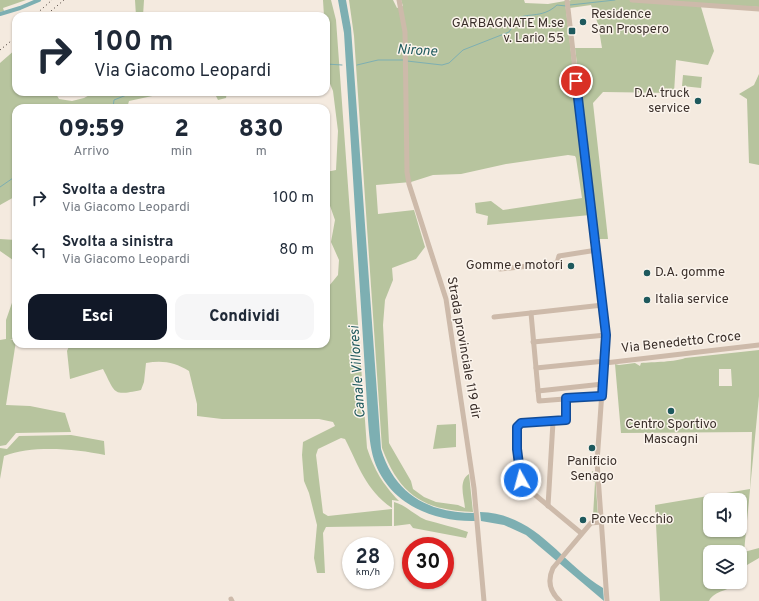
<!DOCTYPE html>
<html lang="it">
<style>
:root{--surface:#fff;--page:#f6f6f7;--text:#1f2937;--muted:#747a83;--accent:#111827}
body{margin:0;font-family:Overpass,sans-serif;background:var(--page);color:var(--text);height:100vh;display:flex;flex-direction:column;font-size:15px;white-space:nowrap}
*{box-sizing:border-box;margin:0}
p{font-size:13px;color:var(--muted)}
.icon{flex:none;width:22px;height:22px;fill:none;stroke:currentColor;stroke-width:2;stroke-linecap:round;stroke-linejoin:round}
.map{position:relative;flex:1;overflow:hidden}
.details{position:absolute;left:12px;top:104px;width:318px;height:244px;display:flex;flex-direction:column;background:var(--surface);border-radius:12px;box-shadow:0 1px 3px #0004}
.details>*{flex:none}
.guide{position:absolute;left:12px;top:12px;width:318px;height:84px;border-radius:12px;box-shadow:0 1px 3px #0004;background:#fff;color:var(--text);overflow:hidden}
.tools{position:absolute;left:703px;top:493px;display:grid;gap:8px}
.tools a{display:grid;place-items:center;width:44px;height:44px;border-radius:8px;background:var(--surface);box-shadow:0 1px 3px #0004;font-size:20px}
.speed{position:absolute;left:342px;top:537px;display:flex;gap:8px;font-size:20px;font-weight:700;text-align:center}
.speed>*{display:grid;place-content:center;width:52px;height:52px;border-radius:50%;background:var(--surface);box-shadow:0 1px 3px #0004;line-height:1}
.speed small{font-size:10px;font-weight:400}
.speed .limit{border:6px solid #d22;background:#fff;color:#111}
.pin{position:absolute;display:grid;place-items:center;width:34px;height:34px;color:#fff;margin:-17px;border:2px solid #fff;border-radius:50%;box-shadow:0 1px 4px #0007}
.me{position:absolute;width:44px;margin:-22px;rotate:353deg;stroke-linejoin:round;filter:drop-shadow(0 0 3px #0008)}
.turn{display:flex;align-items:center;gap:14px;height:84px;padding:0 16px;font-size:18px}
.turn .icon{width:52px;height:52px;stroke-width:2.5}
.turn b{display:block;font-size:28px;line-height:34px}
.eta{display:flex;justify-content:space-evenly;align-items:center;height:68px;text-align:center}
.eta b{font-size:24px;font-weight:800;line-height:28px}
.button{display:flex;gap:8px;margin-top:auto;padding:8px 16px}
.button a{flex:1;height:46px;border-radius:12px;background:var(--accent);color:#fff;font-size:16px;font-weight:800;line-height:46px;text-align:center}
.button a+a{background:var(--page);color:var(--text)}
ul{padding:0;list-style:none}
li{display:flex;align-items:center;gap:12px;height:52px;padding:0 16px}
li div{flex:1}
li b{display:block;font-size:15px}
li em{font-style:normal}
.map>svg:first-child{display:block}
.green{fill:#b7c49e;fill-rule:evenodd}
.water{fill:#7dafb2}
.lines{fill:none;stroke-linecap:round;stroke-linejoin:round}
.stream{stroke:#7dafb2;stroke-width:1}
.canal{stroke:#7dafb2;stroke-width:4}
.minor{stroke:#cdbaaa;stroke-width:5}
.rail{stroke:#3a2f2a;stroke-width:1;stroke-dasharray:1 3;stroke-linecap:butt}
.route-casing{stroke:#114b97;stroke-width:10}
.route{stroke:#1a73e8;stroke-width:7}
.poi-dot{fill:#1e595d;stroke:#fbf4ec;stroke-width:1.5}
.labels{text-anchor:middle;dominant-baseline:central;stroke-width:3;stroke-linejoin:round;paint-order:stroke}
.poi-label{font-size:13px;fill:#3a2f2a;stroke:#fbf4ec;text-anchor:start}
.street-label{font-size:13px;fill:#3a2f2a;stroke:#fbf4ec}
.water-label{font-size:14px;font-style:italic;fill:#1e595d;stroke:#fbf4ec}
</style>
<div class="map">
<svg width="759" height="601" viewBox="0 0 759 601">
<rect width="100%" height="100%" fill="#f4eadf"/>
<g class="green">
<path d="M0 0H26L3 8 4 11 0 12Z"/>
<path d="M135 0H144L143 16H136Z"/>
<path d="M323 0H331L336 20 367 448C375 471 382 483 399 501L392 500V508C365 489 359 466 345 439L341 438 318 449 316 455 323 513 328 516 392 509V526L326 527 323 533 325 573H317L314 558 317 525 309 493 304 481 302 455 303 442 335 426 333 422 319 419H222L197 416V404L189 371C175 362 162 360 146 363L144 382 141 390C112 396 116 394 103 369L70 379 67 351 70 344H326V299L329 286 338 275 339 260 331 242 335 220 329 203 326 202V172L336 170 338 131 333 91 326 74V16H324Z"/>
<path d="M349 0H393L397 8 403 6 401 0H524L525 3 548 4 565 1 590 215 487 225 488 216 476 213 475 203 491 201 503 210 582 198 576 158 575 156 568 155 506 164 461 174 433 175 411 182 376 185 378 214 414 210 425 247 416 259 392 268 393 280 385 300 383 325 389 443 411 481 413 489 424 497 436 502 458 505 465 508C464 497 458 481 469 474L473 512C424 510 400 496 382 448L354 36Z"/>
<path d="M571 0H759V7L704 4 701 7 714 51 708 65 676 60 674 93 603 92 593 103 608 239H599L575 48H602L598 24 591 5 570 8 569 1Z"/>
<path d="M16 49V92H55L59 99 72 101 84 98 95 92H171L129 101 127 108H16V196L0 205V63Z"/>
<path d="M759 74V165L749 163 747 99 739 94 754 85Z"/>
<path d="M683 75 702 77 701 88 682 86Z"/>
<path d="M214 92H227L226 98 218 100Z"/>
<path d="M0 239 16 240V273L13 260 0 251Z"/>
<path d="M16 285V339H10L16 341 6 405 30 406 65 413 71 432 16 433 6 445 0 446V340L6 339V320L14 297Z"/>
<path d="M759 350V396L744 552 759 548V558L747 565 740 581V552H710V582H739C731 591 714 590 709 601H660L655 505 750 489 752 432 621 433 615 364 619 365 635 363 640 366 641 363C653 362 676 362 685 358ZM719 369H731L732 386H719ZM710 500H740V530H710Z"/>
<path d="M456 424V447L433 449 437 425Z"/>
<path d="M71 435 104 441 105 455C75 449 33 445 4 456L0 479V448L7 449 19 436Z"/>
<path d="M592 471 595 473 598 516 595 519 593 516 595 482 591 480Z"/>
<path d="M394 502C406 505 414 515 426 520 440 524 454 527 468 532L466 538 413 528 410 524 394 526Z"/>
</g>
<g class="water">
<path d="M338 0H346L351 28 381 449C395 495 429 513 475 513V521C433 522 389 504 374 460 370 447 369 433 368 420L344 33Z"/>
<path d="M480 512C537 514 559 561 603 588L604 601 526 535 504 525 481 521Z"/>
</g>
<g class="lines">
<g class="stream">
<path d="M570 5 615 0"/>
<path d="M517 20C525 11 541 20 557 5L566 6"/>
<path d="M407 61 442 65 449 63 463 50 509 32 513 26"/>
<path d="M326 64 342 65"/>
<path d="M357 65 378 60H403"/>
<path d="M113 108 114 100 134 92"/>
<path d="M0 187 16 176"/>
</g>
<path class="canal" d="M0 14 20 8 39 0"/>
<g class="minor">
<path d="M399 0 405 32 407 172 409 184 446 299 474 488 484 601"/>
<path d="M567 0 606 335 597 462 607 601"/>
<path d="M632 0 759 9"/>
<path d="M500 269 557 263 559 256 597 250"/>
<path d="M531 313 539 401 602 396"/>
<path d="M494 317 603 305"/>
<path d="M533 342 606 335"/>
<path d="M605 363 759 345"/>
<path d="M536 368 605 361"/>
<path d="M538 391 603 384"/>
<path d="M566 398V420L521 423 517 427V449L522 484 581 533"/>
<path d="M548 506 553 422"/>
<path d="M231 599 232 601"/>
<path d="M560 601C550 592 547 581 553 568L591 523 601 522"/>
</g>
<g class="rail">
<path d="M34 16 52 0"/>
<path d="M45 16 64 0"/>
<path d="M0 50 16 37"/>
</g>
</g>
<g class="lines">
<defs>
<path id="route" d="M521 480 517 449V427L521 423 566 420V398L602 396 606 335 576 81"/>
</defs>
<use href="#route" class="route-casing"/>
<use href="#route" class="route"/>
</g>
<g class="poi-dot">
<circle cx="583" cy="22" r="4"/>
<rect x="568" y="27" width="8" height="8" rx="2"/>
<circle cx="698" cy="101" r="4"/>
<circle cx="571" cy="266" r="4"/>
<circle cx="647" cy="273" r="4"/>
<circle cx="647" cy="300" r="4"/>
<circle cx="671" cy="411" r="4"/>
<circle cx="592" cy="448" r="4"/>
<circle cx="583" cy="520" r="4"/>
</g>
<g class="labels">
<g class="poi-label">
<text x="591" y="15">Residence<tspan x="591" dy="15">San Prospero</tspan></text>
<text x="564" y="24" text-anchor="end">GARBAGNATE M.se<tspan x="564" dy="15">v. Lario 55</tspan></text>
<text x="690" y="94" text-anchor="end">D.A. truck<tspan x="690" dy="15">service</tspan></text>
<text x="563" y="266" text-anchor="end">Gomme e motori</text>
<text x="655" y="273">D.A. gomme</text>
<text x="655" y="300">Italia service</text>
<text x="671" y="425" text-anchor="middle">Centro Sportivo<tspan x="671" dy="15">Mascagni</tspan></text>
<text x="592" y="462" text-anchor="middle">Panificio<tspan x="592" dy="15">Senago</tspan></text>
<text x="591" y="520">Ponte Vecchio</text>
</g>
<g class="street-label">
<text transform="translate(681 343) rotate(-6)">Via Benedetto Croce</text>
<text transform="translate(463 348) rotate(80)">Strada provinciale 119 dir</text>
</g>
<g class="water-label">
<text transform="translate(417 51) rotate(3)">Nirone</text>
<text transform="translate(358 372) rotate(-94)">Canale Villoresi</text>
</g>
</g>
</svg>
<div class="tools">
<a><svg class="icon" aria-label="sound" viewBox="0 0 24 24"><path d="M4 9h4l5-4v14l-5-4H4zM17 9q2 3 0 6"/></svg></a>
<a><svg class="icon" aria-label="layers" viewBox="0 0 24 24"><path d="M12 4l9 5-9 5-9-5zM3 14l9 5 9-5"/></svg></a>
</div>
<div class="speed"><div>28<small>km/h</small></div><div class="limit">30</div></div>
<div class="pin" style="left:576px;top:81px;background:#d93025"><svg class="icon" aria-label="arrive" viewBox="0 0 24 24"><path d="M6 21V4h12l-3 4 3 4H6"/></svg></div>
<svg class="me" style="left:521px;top:480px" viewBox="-20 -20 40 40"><circle r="17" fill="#1a73e8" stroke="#fff" stroke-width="3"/><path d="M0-11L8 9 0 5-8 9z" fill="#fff"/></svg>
<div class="guide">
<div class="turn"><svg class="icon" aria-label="right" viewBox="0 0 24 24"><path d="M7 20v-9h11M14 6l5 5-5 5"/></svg><div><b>100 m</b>Via Giacomo Leopardi</div></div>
</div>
<section class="details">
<div class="eta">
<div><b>09:59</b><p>Arrivo</p></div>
<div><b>2</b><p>min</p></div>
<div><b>830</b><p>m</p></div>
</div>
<ul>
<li><svg class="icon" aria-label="right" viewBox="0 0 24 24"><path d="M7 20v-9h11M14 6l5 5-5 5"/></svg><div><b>Svolta a destra</b><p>Via Giacomo Leopardi</p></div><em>100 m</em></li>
<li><svg class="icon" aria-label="left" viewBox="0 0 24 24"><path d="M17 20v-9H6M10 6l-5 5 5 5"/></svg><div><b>Svolta a sinistra</b><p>Via Giacomo Leopardi</p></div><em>80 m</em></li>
</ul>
<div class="button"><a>Esci</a><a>Condividi</a></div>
</section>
</div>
